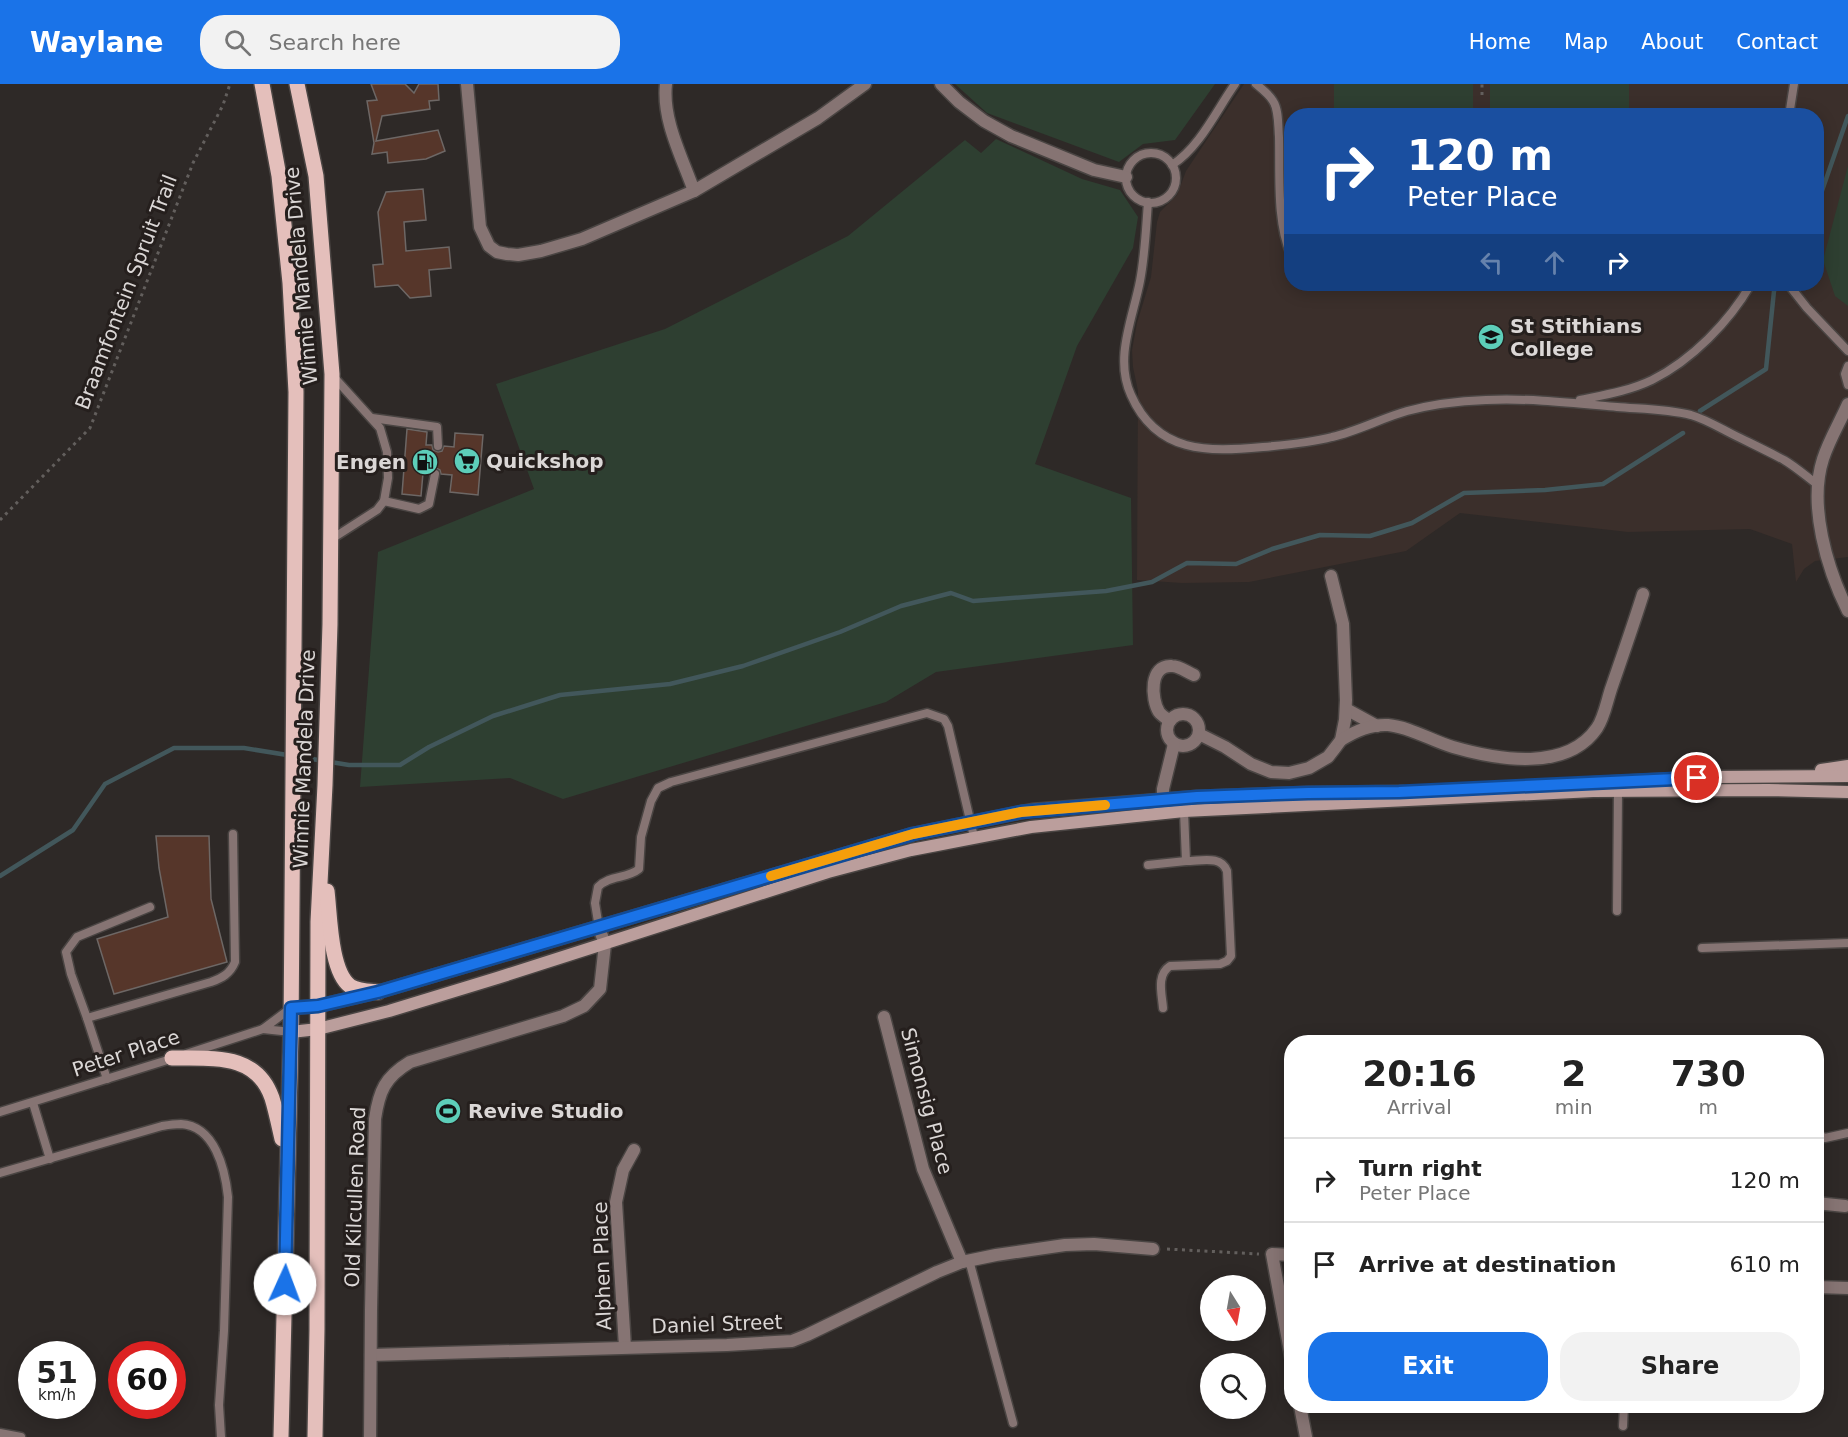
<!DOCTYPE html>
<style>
:root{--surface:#fff;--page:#f2f2f2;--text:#222;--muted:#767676;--line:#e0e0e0;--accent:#1a73e8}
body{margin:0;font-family:"DejaVu Sans",sans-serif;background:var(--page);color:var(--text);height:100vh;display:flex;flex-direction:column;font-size:22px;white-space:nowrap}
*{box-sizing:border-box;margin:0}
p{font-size:20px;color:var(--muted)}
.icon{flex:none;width:33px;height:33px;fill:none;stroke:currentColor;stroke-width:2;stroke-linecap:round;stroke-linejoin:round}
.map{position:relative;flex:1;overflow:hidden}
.panel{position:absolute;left:1284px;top:951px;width:540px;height:378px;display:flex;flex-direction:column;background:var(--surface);border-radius:24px;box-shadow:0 3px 15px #0003}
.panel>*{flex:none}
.guide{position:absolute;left:1284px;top:24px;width:540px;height:183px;border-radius:24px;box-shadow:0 3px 15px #0003;background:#1a4fa0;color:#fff;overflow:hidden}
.needle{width:39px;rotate:169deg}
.fabs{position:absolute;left:1200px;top:1191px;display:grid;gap:12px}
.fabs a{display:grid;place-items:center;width:66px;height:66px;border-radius:50%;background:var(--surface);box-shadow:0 3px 15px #0003;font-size:30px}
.speed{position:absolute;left:18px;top:1257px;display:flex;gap:12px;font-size:30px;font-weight:700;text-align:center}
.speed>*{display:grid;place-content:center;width:78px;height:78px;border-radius:50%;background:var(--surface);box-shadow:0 3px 15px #0003;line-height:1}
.speed small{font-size:15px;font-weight:400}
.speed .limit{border:9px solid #d22;background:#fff;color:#111}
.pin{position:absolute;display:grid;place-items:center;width:51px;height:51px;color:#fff;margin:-26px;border:3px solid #fff;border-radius:50%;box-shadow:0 2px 6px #0007}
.me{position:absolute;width:66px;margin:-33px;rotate:2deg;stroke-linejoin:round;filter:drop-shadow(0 0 4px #0008)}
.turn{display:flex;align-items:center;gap:21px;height:126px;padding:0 24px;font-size:27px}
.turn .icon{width:78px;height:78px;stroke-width:2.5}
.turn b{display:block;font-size:42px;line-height:51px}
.lanes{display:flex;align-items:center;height:57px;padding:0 24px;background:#0003;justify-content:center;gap:30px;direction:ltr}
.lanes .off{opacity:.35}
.eta{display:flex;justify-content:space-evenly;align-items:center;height:102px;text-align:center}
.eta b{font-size:36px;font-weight:600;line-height:42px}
.cta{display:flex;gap:12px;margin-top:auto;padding:12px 24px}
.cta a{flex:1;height:69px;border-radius:24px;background:var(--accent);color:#fff;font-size:24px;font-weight:600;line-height:69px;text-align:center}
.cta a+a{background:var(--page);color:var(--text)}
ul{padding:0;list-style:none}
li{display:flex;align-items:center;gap:18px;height:84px;padding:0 24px;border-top:2px solid var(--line)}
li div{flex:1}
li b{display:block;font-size:22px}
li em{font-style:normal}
header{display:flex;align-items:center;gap:36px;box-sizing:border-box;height:84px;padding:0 30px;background:var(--accent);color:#fff}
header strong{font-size:28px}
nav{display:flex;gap:33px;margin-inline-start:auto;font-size:21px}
.search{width:420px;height:54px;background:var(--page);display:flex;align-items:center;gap:15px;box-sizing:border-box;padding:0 21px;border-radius:24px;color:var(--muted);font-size:22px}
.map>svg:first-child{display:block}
.built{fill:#3b2f2b;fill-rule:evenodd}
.green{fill:#2e3f31}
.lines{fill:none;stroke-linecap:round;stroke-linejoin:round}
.stream{stroke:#42575b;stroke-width:4.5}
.building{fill:#56362a;stroke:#6d6765;stroke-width:1.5}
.service-casing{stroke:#4a4543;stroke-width:11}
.minor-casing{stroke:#4a4543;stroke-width:15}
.secondary-casing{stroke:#4a4543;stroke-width:15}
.primary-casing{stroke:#4a4543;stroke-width:18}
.path{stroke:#635f5d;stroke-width:3;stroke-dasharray:3 4.5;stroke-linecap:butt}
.service{stroke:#867473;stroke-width:8}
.minor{stroke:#867473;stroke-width:12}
.secondary{stroke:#bb9e9c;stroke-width:12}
.primary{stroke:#e4bfbb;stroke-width:15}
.route-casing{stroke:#114b97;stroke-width:15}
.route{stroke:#1a73e8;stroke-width:10}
.slow{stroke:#f59e0b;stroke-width:10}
.labels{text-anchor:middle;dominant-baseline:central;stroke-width:6;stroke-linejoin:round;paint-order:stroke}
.street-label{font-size:20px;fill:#dbd7d6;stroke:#251f1d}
.poi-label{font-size:20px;font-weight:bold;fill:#dbd7d6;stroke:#251f1d;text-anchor:start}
</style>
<header>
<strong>Waylane</strong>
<div class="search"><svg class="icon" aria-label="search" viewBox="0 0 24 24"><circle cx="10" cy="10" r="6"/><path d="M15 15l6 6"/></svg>Search here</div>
<nav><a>Home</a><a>Map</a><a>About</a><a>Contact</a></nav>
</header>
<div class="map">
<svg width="1848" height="1353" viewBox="0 0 1848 1353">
<rect width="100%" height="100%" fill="#2e2927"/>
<path class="built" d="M1244 0H1848V473L1815 477 1804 485 1796 498 1792 460 1750 445 1628 448 1460 429 1406 467 1249 498 1182 499 1137 496 1138 307 1133 283 1132 266 1137 239 1151 193 1157 138 1160 128 1177 111 1186 87ZM1292 32H1816V200H1292Z"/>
<g class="green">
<path d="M955 0H1215L1175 56 1143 60 1119 78 987 29Z"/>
<rect x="1334" y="0" width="139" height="31"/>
<rect x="1490" y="0" width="139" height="31"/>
<path d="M996 55 1082 95 1120 106 1138 133 1133 164 1077 262 1035 380 1131 414 1133 561 936 588 886 618 563 715 510 694 360 703 378 468 534 405 496 300 665 245 848 152 965 56 981 69Z"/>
<path d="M1848 82V222L1835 212 1823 176Z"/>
</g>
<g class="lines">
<g class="stream">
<path d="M1816 124 1848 32"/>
<path d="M1700 327 1766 285 1774 207 1778 200"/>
<path d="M0 792 73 746 105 700 174 664H244L349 681H400L429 663 493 632 560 611 670 600 743 582 840 548 901 522 951 509 973 517 1106 507 1152 498 1187 479 1236 480 1272 465 1320 451 1370 452 1412 439 1464 409 1545 406 1603 400 1683 349"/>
</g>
</g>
<g class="building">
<path d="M371 0H405L414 9 419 0H438L439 16 429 17 430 25 382 32 376 57 438 46 445 67 426 75 388 79 387 68 372 70 374 59 367 17 377 16Z"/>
<path d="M423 105 426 136 404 138 406 167 449 163 451 184 429 186 431 212 410 214 398 201 375 203 373 181 383 180 378 128 386 108Z"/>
<path d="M407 345 427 348 426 361H432L433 366 438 368 442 367 444 362 454 363 455 349 483 351 478 411 450 408 452 391 441 390 440 386 436 384 431 385 429 389H423L421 412 402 410Z"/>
<path d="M156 752H209L211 815 227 878 114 910 97 855 168 833 159 784Z"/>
</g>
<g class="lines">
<defs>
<g id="service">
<path d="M1256 0C1262 5 1269 10 1273 17 1279 26 1278 42 1279 53 1280 90 1276 140 1292 173"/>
<path d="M1789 32 1794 0"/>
<circle cx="1151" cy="94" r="25"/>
<path d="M1172 81C1200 63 1216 27 1235 0"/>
<path d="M1148 118C1146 144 1145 171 1140 197 1133 234 1114 274 1131 311 1157 370 1208 368 1263 363 1286 361 1309 359 1332 353 1358 347 1382 334 1407 327 1433 320 1459 317 1486 316 1530 314 1573 319 1617 323 1641 325 1667 325 1691 331 1705 335 1720 344 1734 351 1750 359 1767 367 1784 376 1796 383 1807 393 1818 401"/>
<path d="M1788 200 1807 224 1848 267"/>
<path d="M1848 282 1845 290 1848 301"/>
<path d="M1580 316C1604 311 1629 307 1652 296 1692 276 1729 238 1751 200"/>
<path d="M372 334 437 343 438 362"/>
<path d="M384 417 419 425 429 420 435 390"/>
<path d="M330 456 377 426 384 417 388 394 387 368 380 344 332 291"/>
<path d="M1148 781 1186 777"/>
<path d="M1617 827 1618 707"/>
<path d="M599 844 595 819 598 803C609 791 627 795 639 785L641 753 651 717 658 704 671 698 927 629 944 635 948 642 974 753"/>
<path d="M1702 864 1848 859"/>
<path d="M1163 924C1162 910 1156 891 1170 882L1220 880 1227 877 1231 872 1227 787C1221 771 1202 777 1186 777L1184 727"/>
<path d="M87 934 71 890 66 868 77 853 150 823"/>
<path d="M263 945 291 948"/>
<path d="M186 970 263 945 291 924"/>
<path d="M107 995 87 934 211 898C222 894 230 890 235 878L233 750"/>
<path d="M33 1019 50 1075"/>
<path d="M0 1028 174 974"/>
<path d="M1816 1050 1825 1054 1848 1049"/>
<path d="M0 1089 162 1042C168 1041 174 1040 181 1040 215 1042 225 1085 228 1113L224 1247 219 1321 221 1353"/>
<path d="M969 1176 1013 1339"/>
<path d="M1623 1342 1624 1322"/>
<path d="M0 1349 21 1353"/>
</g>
<g id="minor">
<path d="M467 0 480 143 489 162 497 168 507 170 518 171 541 167 582 155 694 107 818 34 865 0"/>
<path d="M666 0C662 36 682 73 694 107"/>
<path d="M941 0 959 18 984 37 1011 52 1094 86 1126 93"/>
<path d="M1848 320C1840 338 1829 356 1823 375 1808 421 1827 485 1848 527"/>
<path d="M1346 625 1377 642"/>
<circle cx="1183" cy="646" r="16"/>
<path d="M1170 637C1166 634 1162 632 1159 628 1151 615 1149 580 1172 582 1179 582 1187 588 1194 591"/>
<path d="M1199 650 1225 663 1251 680 1271 688 1289 689 1309 684 1328 673 1335 664 1341 656 1345 636 1346 616 1343 540 1331 492"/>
<path d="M1341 656C1355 647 1371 640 1388 641 1410 643 1432 657 1453 663 1498 676 1567 688 1597 644 1604 634 1607 617 1611 605 1622 573 1633 542 1643 510"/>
<path d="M1163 726V705L1174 660"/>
<path d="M884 933 923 1085 962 1178"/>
<path d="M1816 1119 1845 1122"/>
<path d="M1292 1171 1272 1170 1292 1278"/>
<path d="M1816 1203 1848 1204"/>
<path d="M625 1263 616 1118 623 1086 634 1066"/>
<path d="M371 1271 727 1261 792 1257 807 1251 937 1188 962 1178 996 1171 1065 1161 1094 1160 1153 1165"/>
<path d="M1300 1322 1306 1353"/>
<path d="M370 1353 371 1226 375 1035C379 1007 385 993 410 978L563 932 584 922 600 905 605 860 599 844"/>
</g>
<g id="secondary">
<path d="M1821 686 1848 682"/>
<path d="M1579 700 1717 693 1848 692"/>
<path d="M291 924 318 922 378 908 913 750 1032 726 1197 713 1308 709 1403 708"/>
<path d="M291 948 318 945 389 927 497 894 828 788 911 766 1031 743 1184 727 1593 707 1768 706 1848 708"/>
</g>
<g id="primary">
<path d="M262 0 279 92 290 199 296 308 291 948 281 1353"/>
<path d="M297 0 316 92 332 290 330 540 325 701 318 838 317 1245 315 1353"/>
<path d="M327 807C330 831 330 887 350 902 358 907 368 907 378 908"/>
<path d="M172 974C212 975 256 968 272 1014 276 1027 279 1042 282 1055"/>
</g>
</defs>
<use href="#service" class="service-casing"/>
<use href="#minor" class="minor-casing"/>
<use href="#secondary" class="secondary-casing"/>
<use href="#primary" class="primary-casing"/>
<g class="path">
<path d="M1482 11V0"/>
<path d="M0 436 90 344 193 79 223 21 230 0"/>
<path d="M1167 1165 1259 1170"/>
</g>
<use href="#service" class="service"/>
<use href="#minor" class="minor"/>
<use href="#secondary" class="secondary"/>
<use href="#primary" class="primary"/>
</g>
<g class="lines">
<defs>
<path id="route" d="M285 1200 291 924 318 922 378 908 913 750 1021 728 1197 713 1308 709 1399 708 1697 694"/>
</defs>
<use href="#route" class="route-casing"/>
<use href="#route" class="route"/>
<path class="slow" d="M771 792 913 750 1021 728 1105 721"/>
</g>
<defs>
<symbol id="school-disc" viewBox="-11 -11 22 22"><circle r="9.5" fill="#5dceb9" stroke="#251f1d"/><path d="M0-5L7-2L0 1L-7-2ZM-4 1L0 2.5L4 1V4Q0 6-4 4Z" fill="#111"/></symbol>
<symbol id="supermarket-disc" viewBox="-11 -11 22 22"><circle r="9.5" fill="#5dceb9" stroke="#251f1d"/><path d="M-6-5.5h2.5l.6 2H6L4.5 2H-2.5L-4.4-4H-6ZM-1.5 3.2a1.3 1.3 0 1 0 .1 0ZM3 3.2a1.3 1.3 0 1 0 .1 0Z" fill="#111"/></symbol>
<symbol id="fuel-disc" viewBox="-11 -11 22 22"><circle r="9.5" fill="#5dceb9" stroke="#251f1d"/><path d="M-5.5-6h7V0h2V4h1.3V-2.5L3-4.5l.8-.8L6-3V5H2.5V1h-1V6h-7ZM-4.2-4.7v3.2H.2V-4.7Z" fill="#111"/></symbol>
<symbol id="stadium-disc" viewBox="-11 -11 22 22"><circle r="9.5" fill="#5dceb9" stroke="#251f1d"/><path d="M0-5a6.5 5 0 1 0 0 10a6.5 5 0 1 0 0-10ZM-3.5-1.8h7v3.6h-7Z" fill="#111"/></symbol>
</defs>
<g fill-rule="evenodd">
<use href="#school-disc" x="1476" y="238" width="30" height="30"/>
<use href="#supermarket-disc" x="452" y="362" width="30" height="30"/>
<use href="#fuel-disc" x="410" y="363" width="30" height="30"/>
<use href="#stadium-disc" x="433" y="1012" width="30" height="30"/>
</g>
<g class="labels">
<g class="street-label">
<text transform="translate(301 192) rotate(-95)">Winnie Mandela Drive</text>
<text transform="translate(126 208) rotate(-69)">Braamfontein Spruit Trail</text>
<text transform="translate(304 675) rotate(-88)">Winnie Mandela Drive</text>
<text transform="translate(126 969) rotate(-18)">Peter Place</text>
<text transform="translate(927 1017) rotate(75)">Simonsig Place</text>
<text transform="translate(355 1113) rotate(-88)">Old Kilcullen Road</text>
<text transform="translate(602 1182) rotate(-92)">Alphen Place</text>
<text transform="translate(717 1240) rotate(-2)">Daniel Street</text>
</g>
<g class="poi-label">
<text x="1510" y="242">St Stithians<tspan x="1510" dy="23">College</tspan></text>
<text x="486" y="377">Quickshop</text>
<text x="406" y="378" text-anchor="end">Engen</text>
<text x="468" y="1027">Revive Studio</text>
</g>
</g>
</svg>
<div class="fabs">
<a><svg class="needle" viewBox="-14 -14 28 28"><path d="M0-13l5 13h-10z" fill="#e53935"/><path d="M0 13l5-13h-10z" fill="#767676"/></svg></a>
<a><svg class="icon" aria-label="search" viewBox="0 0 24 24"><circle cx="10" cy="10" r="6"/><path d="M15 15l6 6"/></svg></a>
</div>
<div class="speed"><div>51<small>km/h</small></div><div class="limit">60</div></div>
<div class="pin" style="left:1697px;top:694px;background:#d93025"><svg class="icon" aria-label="arrive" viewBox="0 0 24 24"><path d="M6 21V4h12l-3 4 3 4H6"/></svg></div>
<svg class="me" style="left:285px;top:1200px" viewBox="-20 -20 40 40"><circle r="19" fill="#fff"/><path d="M0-13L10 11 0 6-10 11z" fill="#1a73e8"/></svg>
<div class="guide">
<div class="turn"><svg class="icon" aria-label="right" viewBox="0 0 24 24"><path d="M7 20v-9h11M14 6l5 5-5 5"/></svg><div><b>120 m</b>Peter Place</div></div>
<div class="lanes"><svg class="icon off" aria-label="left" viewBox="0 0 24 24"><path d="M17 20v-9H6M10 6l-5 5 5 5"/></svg><svg class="icon off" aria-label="ahead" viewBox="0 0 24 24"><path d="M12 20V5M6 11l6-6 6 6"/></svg><svg class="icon" aria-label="right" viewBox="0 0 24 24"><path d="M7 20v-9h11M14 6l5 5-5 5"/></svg></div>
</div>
<section class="panel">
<div class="eta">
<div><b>20:16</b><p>Arrival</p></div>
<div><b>2</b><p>min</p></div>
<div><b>730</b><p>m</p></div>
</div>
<ul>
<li><svg class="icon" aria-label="right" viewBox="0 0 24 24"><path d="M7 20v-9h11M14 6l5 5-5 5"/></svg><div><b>Turn right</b><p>Peter Place</p></div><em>120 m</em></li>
<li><svg class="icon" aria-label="arrive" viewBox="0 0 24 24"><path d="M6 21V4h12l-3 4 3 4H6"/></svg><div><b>Arrive at destination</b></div><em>610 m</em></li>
</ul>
<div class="cta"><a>Exit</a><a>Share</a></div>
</section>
</div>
